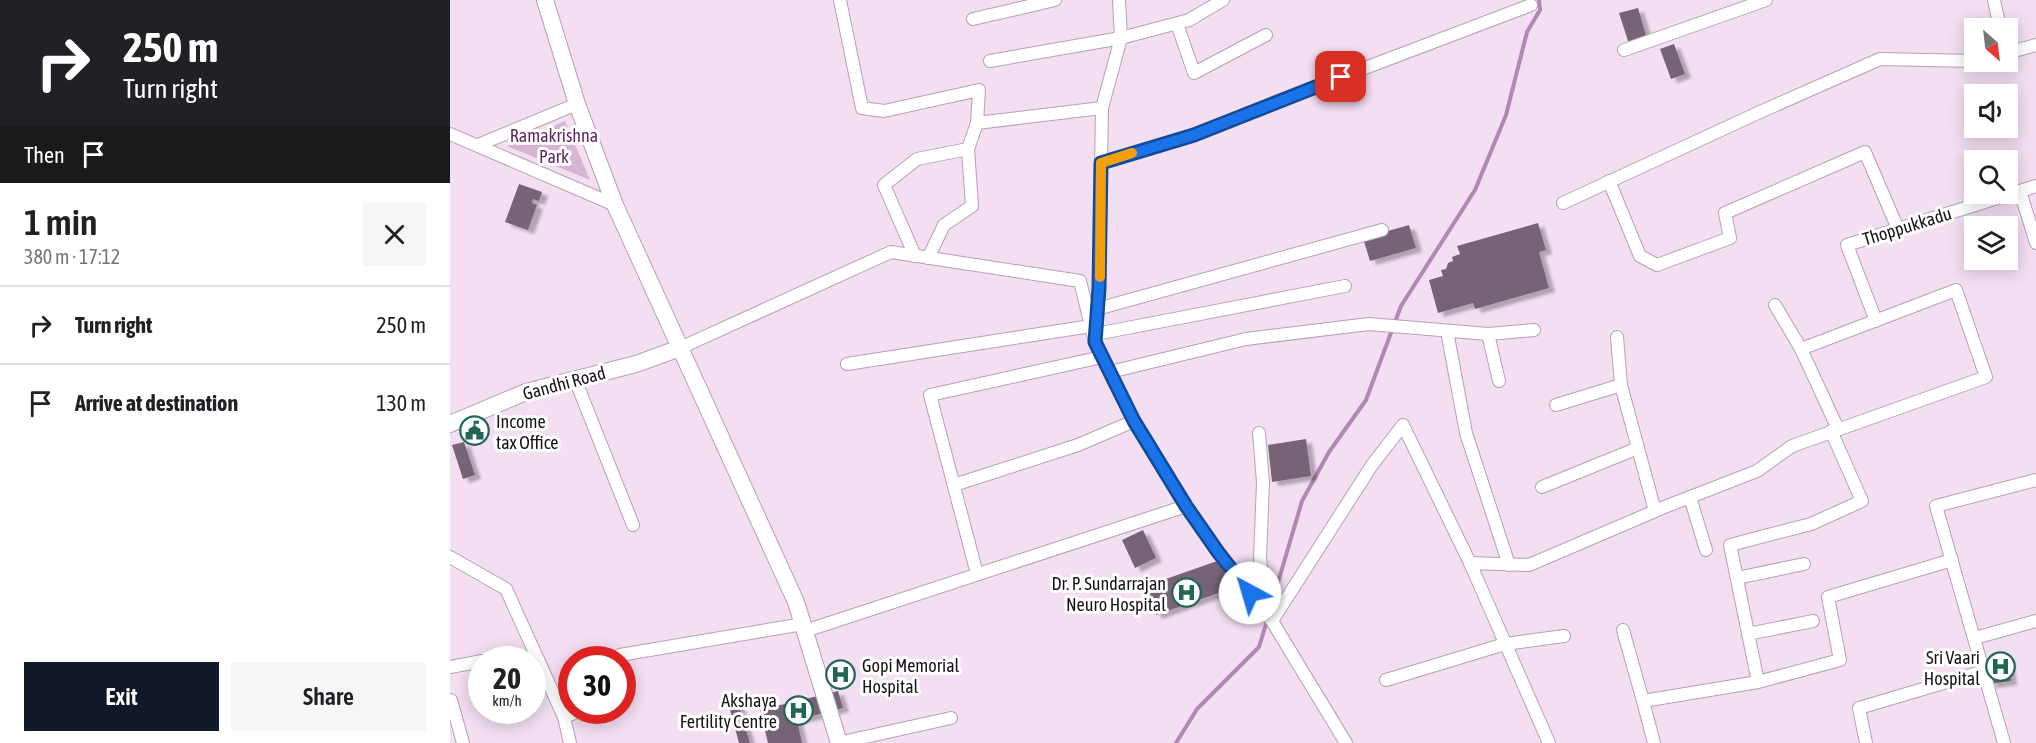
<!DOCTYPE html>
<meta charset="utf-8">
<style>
:root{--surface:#fff;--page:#f6f6f6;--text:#202124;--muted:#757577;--line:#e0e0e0;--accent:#111827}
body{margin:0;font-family:"Asap Condensed",sans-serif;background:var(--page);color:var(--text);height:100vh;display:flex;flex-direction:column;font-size:22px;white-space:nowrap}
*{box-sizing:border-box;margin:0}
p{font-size:20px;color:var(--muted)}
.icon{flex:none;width:33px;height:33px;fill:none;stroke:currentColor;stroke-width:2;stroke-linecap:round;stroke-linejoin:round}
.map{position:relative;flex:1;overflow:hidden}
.drawer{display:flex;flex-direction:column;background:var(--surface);width:450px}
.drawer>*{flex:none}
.top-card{background:#202124;color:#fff;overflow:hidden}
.needle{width:39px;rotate:152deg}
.controls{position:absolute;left:1514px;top:18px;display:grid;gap:12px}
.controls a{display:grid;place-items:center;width:54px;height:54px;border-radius:0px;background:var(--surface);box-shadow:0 3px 15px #0003;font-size:30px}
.speed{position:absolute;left:18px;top:646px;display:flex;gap:12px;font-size:30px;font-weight:700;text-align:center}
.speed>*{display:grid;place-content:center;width:78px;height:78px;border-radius:50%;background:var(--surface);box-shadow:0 3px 15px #0003;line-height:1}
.speed small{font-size:15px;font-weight:400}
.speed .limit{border:9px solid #d22;background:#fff;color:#111}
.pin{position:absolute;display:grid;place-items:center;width:51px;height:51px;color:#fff;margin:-26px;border-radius:12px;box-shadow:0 3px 9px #0006}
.me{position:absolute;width:66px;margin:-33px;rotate:321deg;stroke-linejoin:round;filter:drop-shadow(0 0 4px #0008)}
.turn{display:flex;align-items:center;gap:21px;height:126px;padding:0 24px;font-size:27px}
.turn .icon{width:78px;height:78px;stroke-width:2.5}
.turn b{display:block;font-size:42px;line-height:51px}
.then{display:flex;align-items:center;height:57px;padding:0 24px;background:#0003;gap:12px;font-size:22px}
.round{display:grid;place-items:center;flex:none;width:63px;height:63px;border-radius:0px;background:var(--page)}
.overview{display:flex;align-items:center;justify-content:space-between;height:102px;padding:0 24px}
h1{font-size:36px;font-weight:600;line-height:45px}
.cta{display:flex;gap:12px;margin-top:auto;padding:12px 24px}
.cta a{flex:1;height:69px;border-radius:0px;background:var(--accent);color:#fff;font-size:24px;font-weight:600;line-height:69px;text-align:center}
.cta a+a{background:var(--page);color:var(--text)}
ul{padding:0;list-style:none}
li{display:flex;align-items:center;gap:18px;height:78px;padding:0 24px;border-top:2px solid var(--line)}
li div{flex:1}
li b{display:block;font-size:22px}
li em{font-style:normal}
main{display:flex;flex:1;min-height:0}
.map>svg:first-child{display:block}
.green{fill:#d5b4d4}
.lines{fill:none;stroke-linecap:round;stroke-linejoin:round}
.stream{stroke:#b387b3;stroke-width:4}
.building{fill:#766476;filter:url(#shadow)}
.minor-casing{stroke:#b5a1b5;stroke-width:14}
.tertiary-casing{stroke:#b5a1b5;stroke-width:18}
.minor{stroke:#fff;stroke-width:12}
.tertiary{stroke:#fff;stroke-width:16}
.route-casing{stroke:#114b97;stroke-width:15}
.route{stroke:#1a73e8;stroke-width:10}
.slow{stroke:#f59e0b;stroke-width:10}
.labels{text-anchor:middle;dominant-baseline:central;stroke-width:6;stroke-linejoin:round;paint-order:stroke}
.park-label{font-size:18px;fill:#612a62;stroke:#fff}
.street-label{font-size:18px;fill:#191219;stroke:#fff}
.poi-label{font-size:18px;fill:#191219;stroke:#fff;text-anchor:end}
</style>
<main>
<section class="drawer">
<div class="top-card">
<div class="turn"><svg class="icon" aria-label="right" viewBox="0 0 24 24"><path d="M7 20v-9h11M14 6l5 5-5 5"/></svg><div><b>250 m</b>Turn right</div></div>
<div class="then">Then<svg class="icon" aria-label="arrive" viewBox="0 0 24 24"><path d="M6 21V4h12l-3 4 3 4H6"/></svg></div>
</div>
<div class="overview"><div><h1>1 min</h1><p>380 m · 17:12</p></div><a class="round"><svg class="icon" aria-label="close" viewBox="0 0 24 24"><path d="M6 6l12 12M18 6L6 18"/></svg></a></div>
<ul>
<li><svg class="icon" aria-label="right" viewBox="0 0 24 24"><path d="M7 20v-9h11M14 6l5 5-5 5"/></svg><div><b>Turn right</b></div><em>250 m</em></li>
<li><svg class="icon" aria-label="arrive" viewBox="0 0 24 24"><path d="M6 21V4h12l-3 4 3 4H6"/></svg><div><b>Arrive at destination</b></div><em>130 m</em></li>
</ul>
<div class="cta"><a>Exit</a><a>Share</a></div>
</section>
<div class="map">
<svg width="1586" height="743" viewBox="0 0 1586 743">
<defs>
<filter id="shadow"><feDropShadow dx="6" dy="4" stdDeviation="1.5" flood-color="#0004"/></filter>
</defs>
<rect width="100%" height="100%" fill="#f3def2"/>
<path class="green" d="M115 121 140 180 57 146Z"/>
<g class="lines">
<g class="stream">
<path d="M819 613 852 501 879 452 916 400 951 306 1025 190 1056 115 1077 32 1090 10 1089 0"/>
<path d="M726 743 747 709 809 647 817 621"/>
</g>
</g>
<g class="building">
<path d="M1188 8 1197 39 1179 44 1169 13Z"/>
<path d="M1224 44 1235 74 1221 79 1210 49Z"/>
<path d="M69 184 92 192 89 201 83 199 82 203 87 205 78 230 55 222Z"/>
<path d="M1088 223 1096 250 1089 252 1099 288 1025 309 1023 303 988 313 979 280 993 276 991 270 996 269 998 263 1003 261 1002 257 1010 254 1007 246Z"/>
<path d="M959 225 966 248 920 261 913 238Z"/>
<path d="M856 439 861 476 822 482 818 445Z"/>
<path d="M14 442 25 475 13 479 2 445Z"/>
<path d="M693 530 706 558 685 568 672 540Z"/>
<path d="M770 560 780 589 706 615 696 586Z"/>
<path d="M1558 658 1561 681 1540 684 1537 661Z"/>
<path d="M388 691 393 708 347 720 352 743H318L310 710Z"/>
<path d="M288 703 300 743H289L279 706Z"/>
</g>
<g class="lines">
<defs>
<g id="minor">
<path d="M390 0 412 108 434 111 529 90 527 123 518 149 522 206 494 225 478 258"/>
<path d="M1544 0 1550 28"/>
<path d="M523 19 605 0"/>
<path d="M727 24 744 73 816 35"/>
<path d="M1174 50 1316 0"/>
<path d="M1557 53 1586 45"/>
<path d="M540 61 671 38 739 20 773 0"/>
<path d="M527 123 652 108"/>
<path d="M0 134 165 205"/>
<path d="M28 145 127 104"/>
<path d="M651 163 744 135 828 101 1081 5"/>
<path d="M1159 181 1190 256 1207 265 1280 238 1275 213 1415 152 1448 229"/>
<path d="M1570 191 1586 243"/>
<path d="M1113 203 1310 112 1430 59 1524 61"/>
<path d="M465 256 434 185 467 159 518 149"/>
<path d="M1325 305 1351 349 1388 429"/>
<path d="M647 309 932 230"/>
<path d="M1426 321 1397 245 1586 186"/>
<path d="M997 331 1016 433 1059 565"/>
<path d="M646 332 649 288 652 108 671 38 669 0"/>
<path d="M646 334 895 286"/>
<path d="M1038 334 1049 381"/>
<path d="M1167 337 1171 385 1205 511"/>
<path d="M230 348 441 252 630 281 645 342 684 421 736 506 768 552 822 621 896 743"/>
<path d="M397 364 641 326"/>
<path d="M660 372 796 339 919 324 1038 334 1084 330"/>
<path d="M125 379 183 525"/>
<path d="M1106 405 1171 385"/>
<path d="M809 433 813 482 810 558 812 575 811 606"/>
<path d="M504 485 628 445 684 421"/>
<path d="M1092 487 1188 448"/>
<path d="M1240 497 1256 550"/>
<path d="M0 557 56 589 114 717 120 743"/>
<path d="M527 574 480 395 652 357"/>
<path d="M1287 578 1354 564"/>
<path d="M822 621 922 465 953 425 1020 563"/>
<path d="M1173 630 1193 701"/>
<path d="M355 631 736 506"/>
<path d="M1298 634 1363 621"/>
<path d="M1525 638 1586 621"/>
<path d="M37 660 61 655"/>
<path d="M170 660V655L353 624"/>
<path d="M0 667 32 661"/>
<path d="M936 680 1055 644 1114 636"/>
<path d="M1308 682 1390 660 1378 597 1502 560"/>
<path d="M1 700 13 743"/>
<path d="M114 717 130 711"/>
<path d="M388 743 501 718"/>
<path d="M1099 743 1020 563 1079 565 1217 506 1307 471 1342 446 1536 377 1506 290 1351 349"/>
<path d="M1204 743 1193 701 1308 682 1280 545 1361 524 1412 501 1381 431"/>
<path d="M1416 743 1409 708 1534 671"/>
<path d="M1554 743 1486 506 1586 480"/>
</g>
<g id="tertiary">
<path d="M95 0 127 104 165 205 346 602 389 743"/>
<path d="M0 424 76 392 186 364 230 348"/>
</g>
</defs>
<use href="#minor" class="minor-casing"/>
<use href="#tertiary" class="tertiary-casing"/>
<use href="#minor" class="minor"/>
<use href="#tertiary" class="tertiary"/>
</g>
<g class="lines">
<defs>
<path id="route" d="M800 593 768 552 736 506 684 421 645 342 649 288 651 163 744 135 891 77"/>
</defs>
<use href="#route" class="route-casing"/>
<use href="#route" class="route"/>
<path class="slow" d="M650 277 651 163 682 153"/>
</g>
<defs>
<symbol id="civic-ring" viewBox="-11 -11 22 22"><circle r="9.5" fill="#fff" stroke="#226658" stroke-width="1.5"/><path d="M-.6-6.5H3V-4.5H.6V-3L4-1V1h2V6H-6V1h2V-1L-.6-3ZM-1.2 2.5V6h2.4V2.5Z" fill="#226658"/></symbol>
<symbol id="hospital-ring" viewBox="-11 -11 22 22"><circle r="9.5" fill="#fff" stroke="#226658" stroke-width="1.5"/><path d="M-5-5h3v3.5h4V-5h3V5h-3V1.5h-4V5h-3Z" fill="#226658"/></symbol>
</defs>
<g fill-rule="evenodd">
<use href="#civic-ring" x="8" y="414" width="33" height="33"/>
<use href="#hospital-ring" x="720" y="576" width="33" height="33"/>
<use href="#hospital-ring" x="1534" y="650" width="33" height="33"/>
<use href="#hospital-ring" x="374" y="658" width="33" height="33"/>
<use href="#hospital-ring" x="332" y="694" width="33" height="33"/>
</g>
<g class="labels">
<g class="park-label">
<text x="104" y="135">Ramakrishna<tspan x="104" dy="21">Park</tspan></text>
</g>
<g class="street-label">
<text transform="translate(1457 226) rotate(-17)">Thoppukkadu</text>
<text transform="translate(114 383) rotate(-15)">Gandhi Road</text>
</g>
<g class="poi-label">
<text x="46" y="421" text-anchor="start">Income<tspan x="46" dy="21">tax Office</tspan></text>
<text x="716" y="583">Dr. P. Sundarrajan<tspan x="716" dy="21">Neuro Hospital</tspan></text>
<text x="1530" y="657">Sri Vaari<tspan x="1530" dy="21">Hospital</tspan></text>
<text x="412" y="665" text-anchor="start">Gopi Memorial<tspan x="412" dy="21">Hospital</tspan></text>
<text x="327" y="700">Akshaya<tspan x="327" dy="21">Fertility Centre</tspan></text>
</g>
</g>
</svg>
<div class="controls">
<a><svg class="needle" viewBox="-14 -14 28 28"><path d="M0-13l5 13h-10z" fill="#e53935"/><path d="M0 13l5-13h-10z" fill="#757577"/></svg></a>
<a><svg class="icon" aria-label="sound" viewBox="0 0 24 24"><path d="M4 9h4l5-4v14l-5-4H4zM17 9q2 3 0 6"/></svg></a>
<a><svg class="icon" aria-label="search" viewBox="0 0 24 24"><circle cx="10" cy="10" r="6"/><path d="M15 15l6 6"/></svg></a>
<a><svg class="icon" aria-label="layers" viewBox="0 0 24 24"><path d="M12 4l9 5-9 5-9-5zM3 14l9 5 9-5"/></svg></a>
</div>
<div class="speed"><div>20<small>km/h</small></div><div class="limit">30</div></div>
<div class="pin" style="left:891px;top:77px;background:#d93025"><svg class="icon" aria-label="arrive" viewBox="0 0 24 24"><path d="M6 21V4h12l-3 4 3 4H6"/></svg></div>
<svg class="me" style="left:800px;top:593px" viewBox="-20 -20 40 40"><circle r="19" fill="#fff"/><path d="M0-13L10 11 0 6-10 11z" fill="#1a73e8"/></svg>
</div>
</main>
